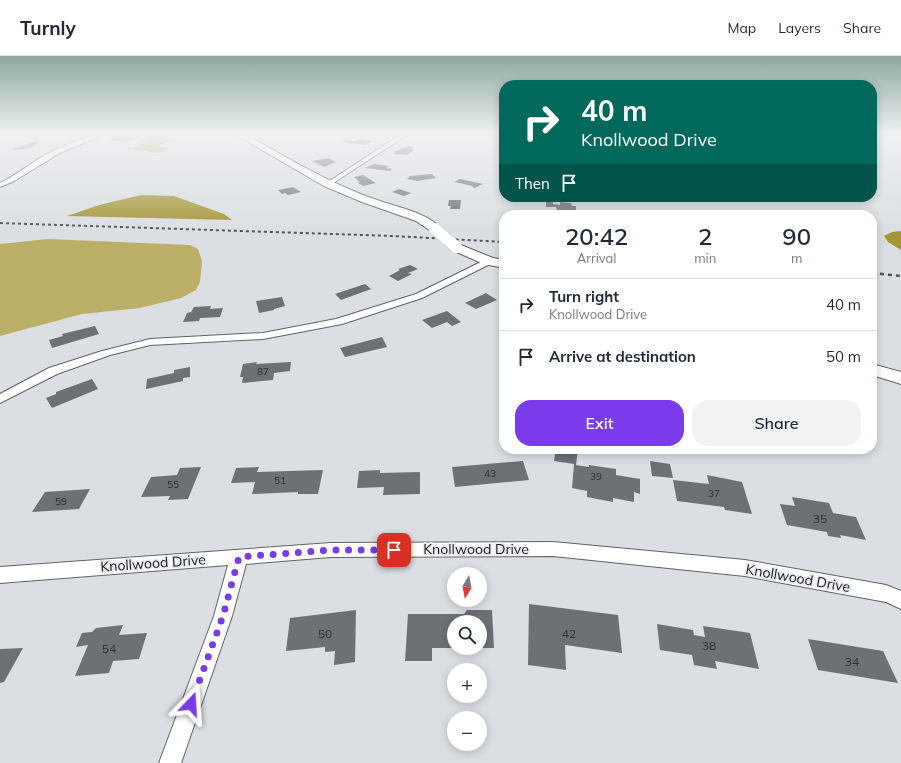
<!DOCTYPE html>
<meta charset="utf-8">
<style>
:root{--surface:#fff;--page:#f2f2f3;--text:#1f2937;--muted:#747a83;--line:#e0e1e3;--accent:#7c3aed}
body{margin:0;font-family:Mulish,sans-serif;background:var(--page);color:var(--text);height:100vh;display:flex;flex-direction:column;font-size:15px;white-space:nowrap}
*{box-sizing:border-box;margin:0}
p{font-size:13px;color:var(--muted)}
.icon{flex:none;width:22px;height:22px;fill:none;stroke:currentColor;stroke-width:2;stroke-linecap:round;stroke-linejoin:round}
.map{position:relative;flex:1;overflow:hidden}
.details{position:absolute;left:499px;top:154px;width:378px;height:244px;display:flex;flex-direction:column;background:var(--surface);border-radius:16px;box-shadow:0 2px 10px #0003}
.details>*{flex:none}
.hud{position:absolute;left:499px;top:24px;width:378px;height:122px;border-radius:16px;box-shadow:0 2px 10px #0003;background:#00695c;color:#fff;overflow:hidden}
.needle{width:26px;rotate:190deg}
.buttons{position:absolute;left:447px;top:511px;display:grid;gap:8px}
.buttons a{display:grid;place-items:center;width:40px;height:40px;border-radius:50%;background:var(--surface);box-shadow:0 2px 10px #0003;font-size:20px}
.pin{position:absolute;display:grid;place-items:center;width:34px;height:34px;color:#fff;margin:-17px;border-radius:8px;box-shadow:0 2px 6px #0006}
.me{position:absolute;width:44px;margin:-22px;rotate:20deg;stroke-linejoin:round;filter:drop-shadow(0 0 3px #0008)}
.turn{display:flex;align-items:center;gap:14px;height:84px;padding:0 16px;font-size:18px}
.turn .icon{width:52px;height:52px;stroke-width:2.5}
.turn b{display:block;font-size:28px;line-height:34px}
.then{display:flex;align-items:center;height:38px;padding:0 16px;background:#0003;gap:8px;font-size:15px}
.eta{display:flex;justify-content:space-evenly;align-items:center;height:68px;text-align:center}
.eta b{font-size:24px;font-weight:600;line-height:28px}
.action{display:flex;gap:8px;margin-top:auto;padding:8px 16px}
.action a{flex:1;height:46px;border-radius:16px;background:var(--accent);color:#fff;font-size:16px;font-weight:600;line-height:46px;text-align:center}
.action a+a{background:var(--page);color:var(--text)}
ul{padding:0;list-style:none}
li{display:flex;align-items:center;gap:12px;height:52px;padding:0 16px;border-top:1px solid var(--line)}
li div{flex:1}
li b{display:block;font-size:15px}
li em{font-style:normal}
header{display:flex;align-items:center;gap:24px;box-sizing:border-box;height:56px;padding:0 20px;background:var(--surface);border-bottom:1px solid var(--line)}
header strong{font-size:19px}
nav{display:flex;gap:22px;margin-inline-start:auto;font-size:14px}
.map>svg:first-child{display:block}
.green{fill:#bbaf67}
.water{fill:#a49636}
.building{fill:#6d7074}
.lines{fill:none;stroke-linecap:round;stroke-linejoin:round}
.street-casing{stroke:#606367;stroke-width:2}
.secondary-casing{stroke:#606367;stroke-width:2}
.street{fill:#fff;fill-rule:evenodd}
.secondary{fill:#fff;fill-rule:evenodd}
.rail-far1{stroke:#515355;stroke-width:2;stroke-dasharray:3 3;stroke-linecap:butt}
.rail{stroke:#515355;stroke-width:2.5;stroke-dasharray:4 4;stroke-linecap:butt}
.secondary-bridge-casing{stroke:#606367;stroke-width:12;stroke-linecap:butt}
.secondary-bridge{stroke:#fff;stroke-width:12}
.route{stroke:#7c3aed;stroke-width:7;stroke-dasharray:0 12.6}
.labels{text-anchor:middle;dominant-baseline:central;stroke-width:3.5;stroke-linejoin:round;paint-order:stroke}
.number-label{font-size:10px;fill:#2e3032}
.near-number-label{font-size:12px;fill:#2e3032}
.near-street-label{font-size:14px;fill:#191a1c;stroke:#e9ecf1}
</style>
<header>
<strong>Turnly</strong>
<nav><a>Map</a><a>Layers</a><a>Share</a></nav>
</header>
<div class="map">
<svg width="901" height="707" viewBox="0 0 901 707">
<rect width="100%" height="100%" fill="#dbdfe3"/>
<g class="green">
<path d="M156 81 175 84 158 90 169 92 158 97 132 93 145 87 138 86Z"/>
<path d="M48 183 190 189 198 193 202 205 200 226 196 234 181 242 140 252 82 258 0 280V188Z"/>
</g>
<g class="water">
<path d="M141 139 174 140 224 158 232 164 67 160 99 149Z"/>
<path d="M901 175V194L888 186 884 180 892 176Z"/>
</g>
<g class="building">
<path d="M128 77H151L126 86 109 84 115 82 111 81Z"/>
<path d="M361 83 373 85 365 89 342 86 346 84 354 85Z"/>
<path d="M32 86H39L31 92 11 94Z"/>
<path d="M409 90 413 91 411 94H414L407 99 394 98 396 97 393 96Z"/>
<path d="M329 102 336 106 324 111 312 105Z"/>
<path d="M374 108 389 110 386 112 392 113 390 115 365 112Z"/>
<path d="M432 118 436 122 417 125 407 123 410 120Z"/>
<path d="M363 119 376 127 363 130 358 127 360 126 354 121Z"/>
<path d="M460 123 483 128 475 132 472 131 473 130 454 126Z"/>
<path d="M293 131 301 136 288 139 285 137 282 138 278 134Z"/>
<path d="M399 133 411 137 404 140 392 136Z"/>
<path d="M546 141H553V148L560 149V146L571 147 572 150H576V154H561H563V156H575V159L545 158V154H557L556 151H546Z"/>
<path d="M449 144H461L460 153H450L451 150H448Z"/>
<path d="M410 209 418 213 408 217 412 218 398 225 389 220 400 214 398 213Z"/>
<path d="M365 228 371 233 341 244 335 238Z"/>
<path d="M486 237 497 244 476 253 465 247Z"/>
<path d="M282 241 285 250 274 253V254L259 257 256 245Z"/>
<path d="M211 250 210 253 223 252 220 261 200 262 199 265 183 266 187 257 191 256 194 251Z"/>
<path d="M447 255 461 266 452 270 447 266 432 272 422 264Z"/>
<path d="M95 270 99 278 52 292 49 284 63 280 62 278Z"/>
<path d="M382 281 387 291 345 301 340 292Z"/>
<path d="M257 306 256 308 291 306 290 315 274 317 273 324 242 327 243 321H240L243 308Z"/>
<path d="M190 311V321L183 322V325L146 333 147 323 174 317V314Z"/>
<path d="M92 323 98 333 52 352 46 342 56 338V336Z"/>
<path d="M556 393H578L576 409 589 411V409L616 413V419L640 423V438L634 436V446L613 442V446L587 441V435L572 432 574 408 554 405Z"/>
<path d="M523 405 529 424 455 431 452 411Z"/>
<path d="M650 405 670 408 673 422 652 420Z"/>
<path d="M201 411 188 443 168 444 170 440 141 441 151 421 177 419 180 412Z"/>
<path d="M259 411 257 416 323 414 318 438H298V436L252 438 255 426 231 427 236 412Z"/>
<path d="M380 414V417L420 416V438L383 439 384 431 357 432 359 415Z"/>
<path d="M707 419 742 426 752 458 725 454 724 451 677 445 673 424 709 428Z"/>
<path d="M90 433 79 453 32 456 45 436Z"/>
<path d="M792 441 829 447 833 457 856 461 866 484 840 479 841 482 828 480 827 476 787 469 780 448 795 450Z"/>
<path d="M529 548 618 559 622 597 565 589 566 614 528 609Z"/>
<path d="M356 554 355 606 334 609 335 595 325 596V591L286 595 290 562Z"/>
<path d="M467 554H492L494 592H480V566H454V592H432V605H405L408 558H464Z"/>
<path d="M657 568 693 574 694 579 705 581 703 570 750 577 759 613 715 605 717 613 694 609 692 599 660 594Z"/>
<path d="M123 569 119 579 147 577 139 603 113 605 109 617 75 620 88 589 76 591 82 577 92 576 96 572Z"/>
<path d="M808 583 883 595 898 627 818 614Z"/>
<path d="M23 592 4 626 0 627V593Z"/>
</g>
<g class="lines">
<defs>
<g id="street">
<path d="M98 77H107L60 97 14 125 0 131V127C15 120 27 110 40 102 58 91 79 84 98 77Z"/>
<path d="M403 77H410L330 129 325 128Z"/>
<path d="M489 202 492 203 493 205 492 207 422 242 342 268 263 283 150 289 110 299 57 318 0 347V338L49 312 102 295 150 283 263 277 336 263 416 238Z"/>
<path d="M553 486 745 504 886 529 901 535V553L886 546 745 520 553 500 331 501 246 508 232 560 181 707H159L214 560 228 509 0 527V511L331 487Z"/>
</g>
<g id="secondary">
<path d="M233 77H243C288 102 332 129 380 145 397 151 431 158 441 173L439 175H431L416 165 362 146 324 130Z"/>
<path d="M456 187 493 202 504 204V212L484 208 452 194 450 191 452 188Z"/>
<path d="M872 308 901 316V328L872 319Z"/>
</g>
</defs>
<use href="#street" class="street-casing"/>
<use href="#secondary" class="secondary-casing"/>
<use href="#street" class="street"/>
<use href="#secondary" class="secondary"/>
<path class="rail-far1" d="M0 167 393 180 504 186"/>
<path class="rail" d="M872 217 901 220"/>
<defs>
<path id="secondary-bridge" d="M435 173 456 191"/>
</defs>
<use href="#secondary-bridge" class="secondary-bridge-casing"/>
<use href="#secondary-bridge" class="secondary-bridge"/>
</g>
<linearGradient id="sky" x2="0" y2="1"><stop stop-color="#8da8a1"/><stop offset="0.44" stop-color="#eff1f2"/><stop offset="1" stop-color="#eff1f2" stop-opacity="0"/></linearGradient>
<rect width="901" height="176" fill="url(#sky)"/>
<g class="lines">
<path class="route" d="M191 648 223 560 239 501 331 494H394"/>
</g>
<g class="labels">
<g class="number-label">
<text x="263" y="315">87</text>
<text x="490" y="417">43</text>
<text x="596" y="420">39</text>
<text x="280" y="424">51</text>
<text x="173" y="428">55</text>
<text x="714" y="437">37</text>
<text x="61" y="445">59</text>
</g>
<g class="near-number-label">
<text x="820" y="462">35</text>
<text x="325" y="577">50</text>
<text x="569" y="577">42</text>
<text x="709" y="589">38</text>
<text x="109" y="592">54</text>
<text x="852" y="605">34</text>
</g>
<g class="near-street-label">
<text x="476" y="493">Knollwood Drive</text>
<text transform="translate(153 507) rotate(-4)">Knollwood Drive</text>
<text transform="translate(798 522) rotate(10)">Knollwood Drive</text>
</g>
</g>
</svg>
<div class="buttons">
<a><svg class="needle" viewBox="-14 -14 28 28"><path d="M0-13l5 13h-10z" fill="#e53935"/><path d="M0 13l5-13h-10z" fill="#747a83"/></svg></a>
<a><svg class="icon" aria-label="search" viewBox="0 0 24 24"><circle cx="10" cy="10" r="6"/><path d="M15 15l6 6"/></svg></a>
<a>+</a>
<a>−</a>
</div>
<div class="pin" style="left:394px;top:494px;background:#d93025"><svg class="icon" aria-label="arrive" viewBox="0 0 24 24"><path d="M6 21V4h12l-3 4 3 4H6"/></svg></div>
<svg class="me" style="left:191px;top:648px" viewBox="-20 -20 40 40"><path d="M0-17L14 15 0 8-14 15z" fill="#7c3aed" stroke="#fff" stroke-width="4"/></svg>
<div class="hud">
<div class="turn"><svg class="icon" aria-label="right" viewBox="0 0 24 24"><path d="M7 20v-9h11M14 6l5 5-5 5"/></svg><div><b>40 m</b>Knollwood Drive</div></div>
<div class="then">Then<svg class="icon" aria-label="arrive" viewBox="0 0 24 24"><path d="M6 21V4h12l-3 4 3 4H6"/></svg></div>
</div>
<section class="details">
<div class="eta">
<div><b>20:42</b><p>Arrival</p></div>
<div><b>2</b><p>min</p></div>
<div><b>90</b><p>m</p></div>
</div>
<ul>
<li><svg class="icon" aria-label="right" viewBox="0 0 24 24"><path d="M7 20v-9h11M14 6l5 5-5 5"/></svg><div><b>Turn right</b><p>Knollwood Drive</p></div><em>40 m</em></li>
<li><svg class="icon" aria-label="arrive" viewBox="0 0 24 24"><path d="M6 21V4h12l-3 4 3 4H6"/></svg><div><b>Arrive at destination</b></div><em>50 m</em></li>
</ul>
<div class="action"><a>Exit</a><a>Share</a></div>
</section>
</div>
